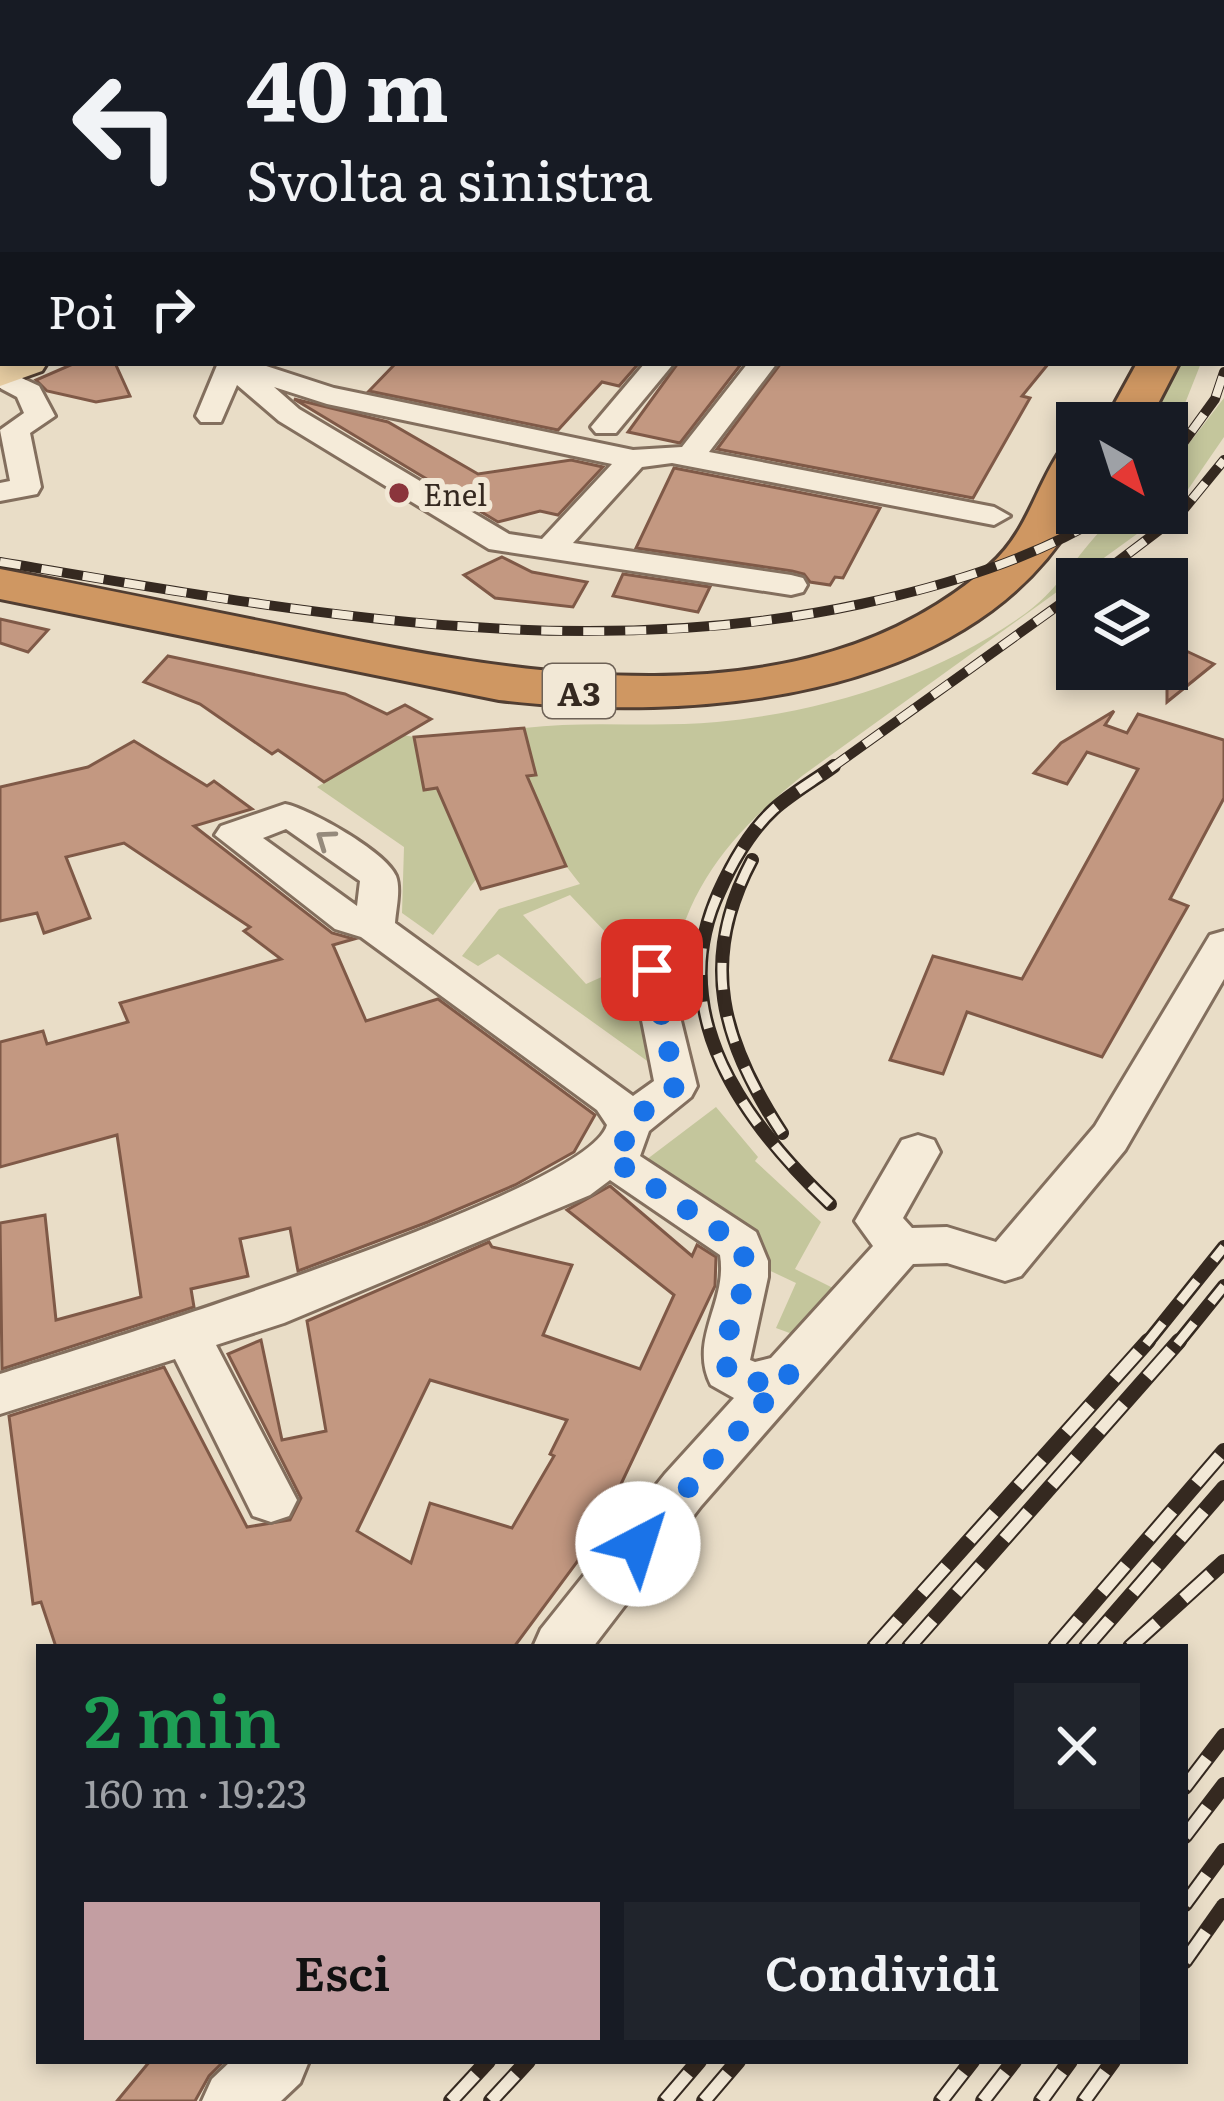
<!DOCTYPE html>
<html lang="it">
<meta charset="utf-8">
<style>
:root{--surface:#171b24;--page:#20242c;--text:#f1f3f6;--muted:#9ea1a6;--accent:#c39ea2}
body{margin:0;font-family:Literata,serif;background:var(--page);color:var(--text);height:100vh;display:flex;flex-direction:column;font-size:45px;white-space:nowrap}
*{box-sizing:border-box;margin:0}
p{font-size:39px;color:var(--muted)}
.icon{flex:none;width:66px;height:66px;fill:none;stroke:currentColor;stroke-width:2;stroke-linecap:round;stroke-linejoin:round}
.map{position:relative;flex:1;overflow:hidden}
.sheet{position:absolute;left:36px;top:1644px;width:1152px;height:420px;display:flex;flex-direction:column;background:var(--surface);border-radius:0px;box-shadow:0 6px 18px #0003}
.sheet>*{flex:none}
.top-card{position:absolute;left:0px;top:0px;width:1224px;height:366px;box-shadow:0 6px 18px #0003;background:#171b24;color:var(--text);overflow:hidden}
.needle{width:78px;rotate:141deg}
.fabs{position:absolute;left:1056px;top:402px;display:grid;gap:24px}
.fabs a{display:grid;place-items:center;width:132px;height:132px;border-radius:0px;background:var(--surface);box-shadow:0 6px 18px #0003;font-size:60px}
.pin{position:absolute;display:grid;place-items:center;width:102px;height:102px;color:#fff;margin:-51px;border-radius:24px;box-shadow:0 6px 18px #0006}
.me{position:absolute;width:132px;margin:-66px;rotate:40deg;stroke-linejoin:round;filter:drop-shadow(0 0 9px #0008)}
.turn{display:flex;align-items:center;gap:42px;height:252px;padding:0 48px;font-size:54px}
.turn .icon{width:156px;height:156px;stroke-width:2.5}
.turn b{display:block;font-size:84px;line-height:102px}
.then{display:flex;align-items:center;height:114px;padding:0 48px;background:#0003;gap:24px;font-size:45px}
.round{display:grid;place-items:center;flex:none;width:126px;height:126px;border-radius:0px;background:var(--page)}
.headline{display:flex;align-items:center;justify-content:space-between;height:204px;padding:0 48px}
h1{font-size:72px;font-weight:600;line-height:90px;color:#1e9e55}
.primary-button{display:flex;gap:24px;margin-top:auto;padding:24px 48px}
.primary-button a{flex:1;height:138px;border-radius:0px;background:var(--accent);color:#111;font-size:48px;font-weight:600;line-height:138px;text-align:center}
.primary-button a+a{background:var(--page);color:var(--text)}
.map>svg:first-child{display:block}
.green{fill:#c4c69c;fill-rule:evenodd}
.building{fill:#c39881;stroke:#7f5947;stroke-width:3;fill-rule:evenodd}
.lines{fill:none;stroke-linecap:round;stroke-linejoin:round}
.minor-casing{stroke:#836f5e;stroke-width:6}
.major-casing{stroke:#513e32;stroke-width:6}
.highway-casing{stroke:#513e32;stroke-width:6}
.path{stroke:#836f5e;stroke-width:3;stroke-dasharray:4.5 3;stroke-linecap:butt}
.minor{fill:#f5ebd9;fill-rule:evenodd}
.major{fill:#e8cea3;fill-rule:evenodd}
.highway{fill:#cf9762;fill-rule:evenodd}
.rail-far2-casing{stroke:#352920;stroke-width:10}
.rail-far1-casing{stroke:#352920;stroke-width:14}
.rail-casing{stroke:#352920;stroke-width:16}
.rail-far2{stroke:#f2e8d6;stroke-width:8;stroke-dasharray:21;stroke-linecap:butt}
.rail-far1{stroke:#f2e8d6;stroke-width:9;stroke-dasharray:27;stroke-linecap:butt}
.rail{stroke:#f2e8d6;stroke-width:12;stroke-dasharray:36;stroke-linecap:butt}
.oneway{stroke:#958a7c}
.route{stroke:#1a73e8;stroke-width:21;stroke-dasharray:0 37.8}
.poi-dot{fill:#8b353c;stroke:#f2e8d6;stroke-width:4.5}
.labels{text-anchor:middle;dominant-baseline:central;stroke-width:12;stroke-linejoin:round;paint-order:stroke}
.far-poi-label{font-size:30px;fill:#352920;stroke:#f2e8d6;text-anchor:start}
.shield{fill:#f2e8d6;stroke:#6e6257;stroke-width:3}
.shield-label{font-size:33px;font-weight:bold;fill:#352920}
</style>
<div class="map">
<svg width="1224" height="2101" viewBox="0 0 1224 2101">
<rect width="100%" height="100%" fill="#e9ddc7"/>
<g class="green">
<path d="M1172 363H1201L1182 411 1167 429V423H1146Z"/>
<path d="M1224 398V437L1178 504 1167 512V472Z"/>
<path d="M1120 513H1166L802 776C740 826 687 883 674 964L638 962 650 1063 498 954 478 966 462 956 499 909 580 884 566 866 527 776 535 774 524 728C588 720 652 728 717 722 824 712 939 676 1026 613 1065 585 1083 541 1120 513ZM570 895 634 962 633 963 586 984 523 915Z"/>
<path d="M403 735 414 737 424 790 437 788 477 878 433 935 402 913 404 847 317 787Z"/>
<path d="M716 1107 758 1157 755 1161 821 1222 795 1269 835 1289 795 1335 776 1328 796 1283 760 1266 767 1256 752 1239 642 1163Z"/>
</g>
<g class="building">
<path d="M75 363H115L130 396 96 402 47 391 36 380Z"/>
<path d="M396 363H639L619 386 602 382 558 430 369 391Z"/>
<path d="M678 363H742L680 443 628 432Z"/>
<path d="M781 363H1049L1022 396 1030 398 973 498 717 449Z"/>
<path d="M294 399 388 422 478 474 571 460 603 467 558 515 540 511 498 522Z"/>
<path d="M674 468 880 508 843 578 835 577 830 585 810 582 804 574 792 571 636 548Z"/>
<path d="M502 557 532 572 587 582 573 607 495 598 464 575Z"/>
<path d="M623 574 710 587 698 612 613 596Z"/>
<path d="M0 619 48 630 28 652 0 643Z"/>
<path d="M1167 642 1214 664 1167 702Z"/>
<path d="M168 656 345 694 387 714 405 705 431 719 324 782 278 750 272 754 200 704 144 682Z"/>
<path d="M1114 711 1105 725 1127 733 1138 714 1224 740V798L1170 899 1188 906 1102 1057 967 1012 943 1074 890 1060 933 956 1022 979 1138 769 1087 752 1067 784 1034 773 1061 743Z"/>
<path d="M524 728 536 775 527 776 566 866 481 889 437 788 424 790 414 737Z"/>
<path d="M134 741 207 786 214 781 252 809 194 826 332 933 354 939 333 945 366 1021 438 999 595 1115 574 1152 515 1185 428 1222 298 1271 290 1228 240 1239 248 1276 191 1289 194 1307 2 1369 0 1223 45 1215 56 1320 141 1297 117 1135 0 1167V1042L43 1031 47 1044 128 1022 120 1003 281 959 244 931 250 927 124 843 66 857 90 918 44 933 37 913 0 921V787L88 767Z"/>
<path d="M610 1186 692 1256 697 1245 716 1257 715 1286 621 1484 577 1562 514 1647H56L41 1602 33 1604 9 1416 164 1367 247 1527 290 1520 301 1498 228 1354 261 1340 282 1440 326 1431 307 1321 489 1242 492 1247 572 1265 543 1335 640 1369 674 1295 567 1210ZM430 1380 567 1420 550 1454 554 1456 512 1528 430 1503 411 1563 357 1531Z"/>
<path d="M150 2061H224L209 2076 195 2101H117Z"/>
</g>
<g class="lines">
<defs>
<g id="minor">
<path d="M397 0H460L462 3H395Z"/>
<path d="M1047 0H1069L1071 3H1049Z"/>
<rect x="0" y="8" width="3" height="12"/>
<path d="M218 363H257L334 388 633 450 682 447 748 363H777L709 452 994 507 1010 516 994 525 672 463 642 467 573 543 791 575 803 578 807 585 803 592 791 595 489 549 279 421 237 385 221 422H201L196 416ZM274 387 327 404 612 464 542 539 509 534 299 409Z"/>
<path d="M645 363H674L616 433H596L591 427 596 421Z"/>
<path d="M0 368 39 386 55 416 30 433 41 487 37 494 0 501V483L10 481 0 430 24 413 17 397 0 388Z"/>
<path d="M285 804C310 809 386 852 396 876 401 889 396 909 395 923L633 1096 654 1081 632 970 638 960 652 956 666 960 697 1086 691 1097 649 1131 640 1156 756 1232 768 1261V1277L750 1360 755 1362 771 1358 873 1246 855 1221 902 1140 918 1135 934 1140 940 1152 903 1218 912 1228 947 1227 996 1242 1095 1126 1210 935 1224 931V979L1125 1150 1021 1276 1005 1281 947 1263 913 1264 701 1506 593 1647H533L541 1629 665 1474 734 1398 711 1385C688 1339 728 1302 720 1255L610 1180 590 1195 284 1323 216 1345 297 1500 289 1516 271 1522 253 1516 175 1359 0 1414V1374C87 1346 589 1193 607 1125L597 1110 361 937 335 929 215 835 221 826ZM286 829 360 881 357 906 263 838Z"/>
<path d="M231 2061H309L300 2083 281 2101H202L212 2079Z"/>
</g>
<g id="major">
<path d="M1224 120V138L1221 139V121Z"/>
<path d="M0 362 3 361 47 363 42 371 0 386Z"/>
</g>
<g id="highway">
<path d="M1224 175V219H1221V176Z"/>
<path d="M1137 363H1179L1148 423H1104Z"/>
<path d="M1077 446V513L1073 522C963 703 690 722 499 700L0 599V569C98 588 196 608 294 628 515 674 802 731 990 565 1027 533 1035 488 1061 450Z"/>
</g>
</defs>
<use href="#minor" class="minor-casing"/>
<use href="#major" class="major-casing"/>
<use href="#highway" class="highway-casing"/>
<path class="path" d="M539 2 548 1"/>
<use href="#minor" class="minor"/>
<use href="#major" class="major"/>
<use href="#highway" class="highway"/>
<defs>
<g id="rail-far2">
<path d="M1221 345 1224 330"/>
<path d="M1167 465 1215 399 1224 372"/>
<path d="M0 562C285 609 574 666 861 604 948 585 1033 559 1109 513"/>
<path d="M1095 579 1179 515 1224 460"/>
<path d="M830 769 1077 592"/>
</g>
<g id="rail-far1">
<path d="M752 860C698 961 722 1042 782 1133"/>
<path d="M830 1204C745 1123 663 1014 719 892 732 863 750 831 774 809 792 793 815 780 834 766"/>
<path d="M1146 1344 1224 1247"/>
<path d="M1177 1344 1224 1286"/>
</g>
<g id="rail">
<path d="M874 1647 1148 1341"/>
<path d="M909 1647 1179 1341"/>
<path d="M1055 1647 1224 1451"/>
<path d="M1086 1647 1224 1488"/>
<path d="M1130 1647 1224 1562"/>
<path d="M1185 1787 1224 1736"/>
<path d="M1185 1836 1224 1785"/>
<path d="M1185 1904 1224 1851"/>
<path d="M1185 1961 1224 1906"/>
<path d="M451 2101 488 2061"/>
<path d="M491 2101 528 2061"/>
<path d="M665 2101 699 2061"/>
<path d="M704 2101 738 2061"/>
<path d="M941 2101 972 2061"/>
<path d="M983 2101 1014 2061"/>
<path d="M1041 2101 1070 2061"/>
<path d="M1084 2101 1113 2061"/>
</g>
</defs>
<use href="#rail-far2" class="rail-far2-casing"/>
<use href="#rail-far1" class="rail-far1-casing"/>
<use href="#rail" class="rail-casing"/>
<use href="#rail-far2" class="rail-far2"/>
<use href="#rail-far1" class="rail-far1"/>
<use href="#rail" class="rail"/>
</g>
<defs><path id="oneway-chevron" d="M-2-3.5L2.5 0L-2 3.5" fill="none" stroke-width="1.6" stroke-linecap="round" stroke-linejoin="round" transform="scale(3)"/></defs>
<use class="oneway" href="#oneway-chevron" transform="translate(325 839) rotate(-145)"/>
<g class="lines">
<path class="route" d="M638 1544 791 1372 751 1384 728 1371C714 1330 760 1289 740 1245L612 1159 623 1147 629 1123 676 1086 652 970"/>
</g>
<circle class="poi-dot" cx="399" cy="493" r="12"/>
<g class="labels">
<g class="far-poi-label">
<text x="423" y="493">Enel</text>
</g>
<rect class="shield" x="543" y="664" width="72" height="54" rx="9"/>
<g class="shield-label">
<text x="579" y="691">A3</text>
</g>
</g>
</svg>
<div class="fabs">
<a><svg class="needle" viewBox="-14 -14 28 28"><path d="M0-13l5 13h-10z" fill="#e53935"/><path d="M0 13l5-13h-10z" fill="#9ea1a6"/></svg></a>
<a><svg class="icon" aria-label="layers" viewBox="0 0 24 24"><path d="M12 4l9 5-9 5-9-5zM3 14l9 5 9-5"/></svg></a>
</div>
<div class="pin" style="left:652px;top:970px;background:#d93025"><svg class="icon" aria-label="arrive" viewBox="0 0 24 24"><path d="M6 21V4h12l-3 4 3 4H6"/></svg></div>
<svg class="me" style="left:638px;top:1544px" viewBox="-20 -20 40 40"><circle r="19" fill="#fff"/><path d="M0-13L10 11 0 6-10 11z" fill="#1a73e8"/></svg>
<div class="top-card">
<div class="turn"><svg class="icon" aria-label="left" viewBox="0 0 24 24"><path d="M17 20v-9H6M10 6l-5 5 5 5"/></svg><div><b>40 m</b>Svolta a sinistra</div></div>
<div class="then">Poi<svg class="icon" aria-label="right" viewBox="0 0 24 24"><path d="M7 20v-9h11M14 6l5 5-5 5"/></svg></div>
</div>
<section class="sheet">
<div class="headline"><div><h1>2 min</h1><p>160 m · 19:23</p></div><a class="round"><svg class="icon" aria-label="close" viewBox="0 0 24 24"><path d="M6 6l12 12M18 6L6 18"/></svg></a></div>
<div class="primary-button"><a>Esci</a><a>Condividi</a></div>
</section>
</div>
